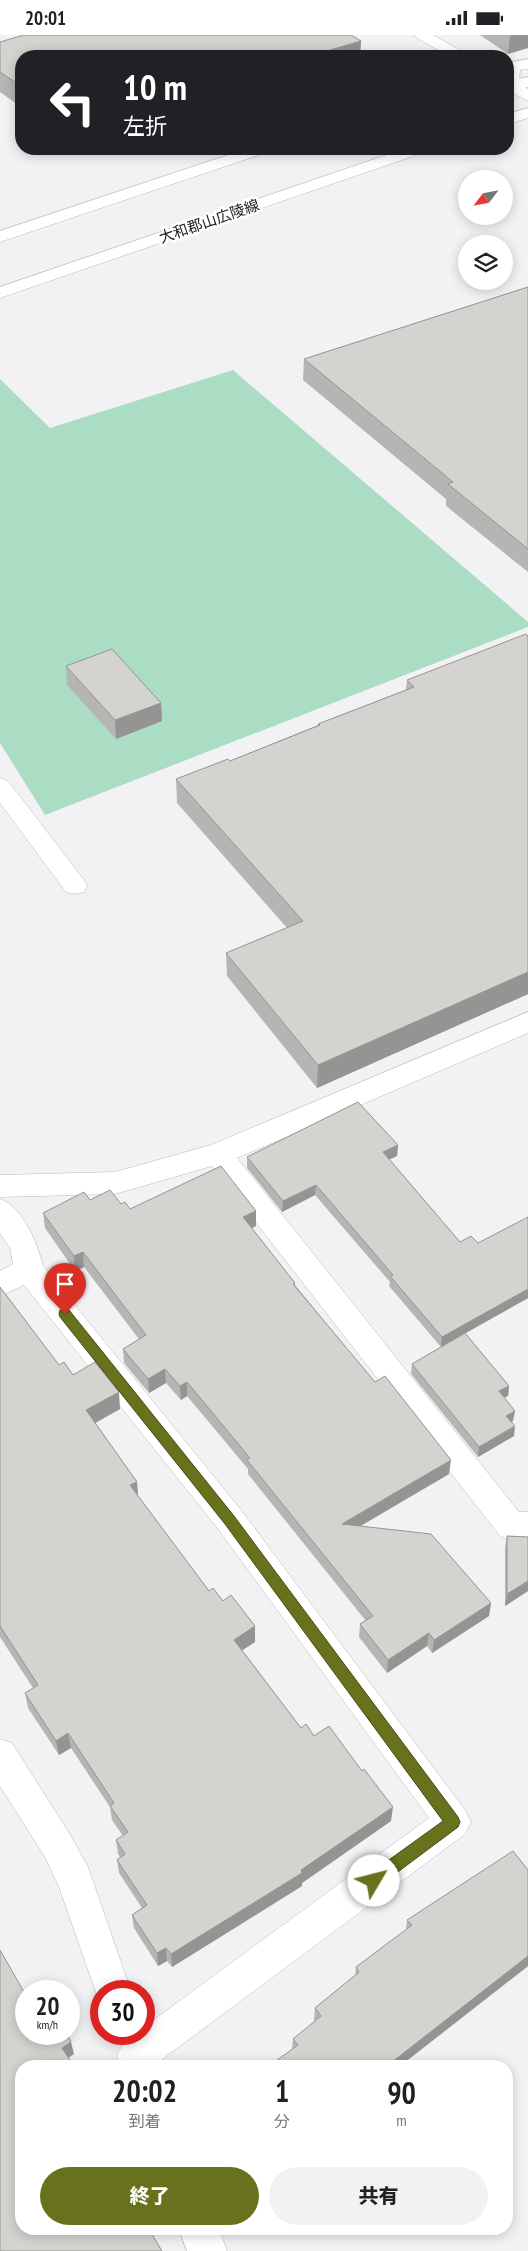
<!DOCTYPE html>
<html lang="ja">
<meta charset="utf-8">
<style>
:root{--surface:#fff;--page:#f2f2f2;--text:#202124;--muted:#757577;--accent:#68721c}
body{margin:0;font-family:"PT Sans Narrow","Noto Sans JP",sans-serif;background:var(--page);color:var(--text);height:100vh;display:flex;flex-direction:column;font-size:19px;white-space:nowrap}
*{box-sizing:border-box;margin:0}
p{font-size:16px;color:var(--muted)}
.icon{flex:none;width:28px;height:28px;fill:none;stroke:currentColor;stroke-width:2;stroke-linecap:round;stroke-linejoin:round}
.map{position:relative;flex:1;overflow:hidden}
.sheet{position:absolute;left:15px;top:2025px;width:498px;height:175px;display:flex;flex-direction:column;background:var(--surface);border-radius:20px;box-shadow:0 2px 12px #0003}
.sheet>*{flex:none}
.top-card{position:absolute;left:15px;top:15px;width:499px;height:105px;border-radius:20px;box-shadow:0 2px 12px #0003;background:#202124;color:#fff;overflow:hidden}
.needle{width:32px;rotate:238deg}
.buttons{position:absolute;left:458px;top:135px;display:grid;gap:10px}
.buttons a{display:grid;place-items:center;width:55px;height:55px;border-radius:50%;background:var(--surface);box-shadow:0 2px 12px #0003;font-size:25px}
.speed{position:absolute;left:15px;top:1945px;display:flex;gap:10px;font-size:25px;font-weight:700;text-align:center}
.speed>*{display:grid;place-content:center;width:65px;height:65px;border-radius:50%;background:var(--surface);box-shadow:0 2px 12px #0003;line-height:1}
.speed small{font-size:12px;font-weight:400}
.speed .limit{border:8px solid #d22;background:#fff;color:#111}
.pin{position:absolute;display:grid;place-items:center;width:42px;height:42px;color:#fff;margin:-51px -21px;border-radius:50% 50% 50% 0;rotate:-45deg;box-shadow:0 0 5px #0007}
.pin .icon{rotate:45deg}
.me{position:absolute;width:55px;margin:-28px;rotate:53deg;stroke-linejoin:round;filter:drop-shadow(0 0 4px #0008)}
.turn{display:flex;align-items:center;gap:18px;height:105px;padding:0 25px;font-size:22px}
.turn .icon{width:65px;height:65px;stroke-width:2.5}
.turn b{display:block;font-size:35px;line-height:42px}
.eta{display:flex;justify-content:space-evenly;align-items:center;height:85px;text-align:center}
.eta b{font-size:30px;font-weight:800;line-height:35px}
.cta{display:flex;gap:10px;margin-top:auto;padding:10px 25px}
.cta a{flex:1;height:58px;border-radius:30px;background:var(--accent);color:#fff;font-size:20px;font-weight:800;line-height:58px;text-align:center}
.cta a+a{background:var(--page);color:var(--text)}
.status{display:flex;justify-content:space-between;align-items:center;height:35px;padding:0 25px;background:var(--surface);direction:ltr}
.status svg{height:14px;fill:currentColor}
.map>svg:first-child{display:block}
.green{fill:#abddc4}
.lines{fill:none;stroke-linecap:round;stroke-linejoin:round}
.minor-casing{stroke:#b9b9bc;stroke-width:1}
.tertiary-casing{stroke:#b9b9bc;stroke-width:1}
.secondary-casing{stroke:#b9b9bc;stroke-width:1}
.minor{fill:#fff;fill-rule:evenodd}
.tertiary{fill:#fff;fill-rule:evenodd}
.secondary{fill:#fff;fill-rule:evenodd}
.wall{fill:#b7b5b3}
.shaded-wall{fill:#959492}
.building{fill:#d5d3d0;stroke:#959492}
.route{fill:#68721c;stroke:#444a12}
.labels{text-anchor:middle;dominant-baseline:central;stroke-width:5;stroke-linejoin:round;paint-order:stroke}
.far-street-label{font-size:15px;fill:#202021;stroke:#fff}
</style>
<div class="status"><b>20:01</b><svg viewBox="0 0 49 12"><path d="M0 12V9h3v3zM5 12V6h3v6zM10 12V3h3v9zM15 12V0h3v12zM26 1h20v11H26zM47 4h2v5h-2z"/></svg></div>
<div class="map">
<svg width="528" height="2216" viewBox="0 0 528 2216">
<rect width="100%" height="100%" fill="#f2f2f5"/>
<path class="green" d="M233 335 528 587V592L45 780 0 708V344L50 393Z"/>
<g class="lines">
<defs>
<g id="minor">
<path d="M528 24V34L520 35 519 50 517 53 508 54V28Z"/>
<path d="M0 743 8 746 84 845 87 851 84 857 75 859 66 857 0 768Z"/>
<path d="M528 977V998L237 1123 519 1477H528V1505H511L500 1501 212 1131 115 1159 0 1162V1140L115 1137 211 1110Z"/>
<path d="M0 1164C22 1171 38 1209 43 1231L241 1475 465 1775 471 1787 465 1799 153 2031H121L117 2021C123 2008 128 1999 144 1999V1992L429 1783 219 1495 24 1250 0 1261V1236L13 1229 10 1213 0 1198Z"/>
<path d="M0 1704 12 1708 69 1798 88 1832 131 1956H101L100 1969 59 1852 45 1822 0 1751Z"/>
<path d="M179 2194H219L227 2216H187Z"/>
</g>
<g id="tertiary">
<path d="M414 0H433L465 18 468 21H449L417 3Z"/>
<path d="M508 43 528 54V66L508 55Z"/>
</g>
<g id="secondary">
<path d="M528 42V52L508 56V46Z"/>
<path d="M528 73V83L508 89V79Z"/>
<path d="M246 114H270L268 117 0 207V196Z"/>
<path d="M404 114H427L425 117 0 263V252Z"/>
</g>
</defs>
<use href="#minor" class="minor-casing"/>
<use href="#tertiary" class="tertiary-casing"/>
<use href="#secondary" class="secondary-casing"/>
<use href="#minor" class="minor"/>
<use href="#tertiary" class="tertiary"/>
<use href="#secondary" class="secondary"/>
</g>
<g class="wall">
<path d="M480 0H528V13L508 19Z"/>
<path d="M361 6 360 21H21V72L0 57V7Z"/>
<path d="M528 252V537L446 471V464L303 345 304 324Z"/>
<path d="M528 601V959L317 1053 227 941 226 918 287 893 177 768 176 744 230 726 318 690V689L406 655 407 645Z"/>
<path d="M66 631 161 668 162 686 116 704 67 650Z"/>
<path d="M398 1110 397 1121 389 1124 460 1207 528 1263 465 1298 509 1351 508 1361 504 1363 513 1386 512 1387 514 1401 478 1422 411 1339 412 1329 459 1301 441 1312 389 1251 390 1247 315 1160 282 1177 247 1133V1122Z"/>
<path d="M90 1165 121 1169 130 1174 256 1176V1191L252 1193 295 1248V1250L449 1439 361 1491 491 1568 489 1581 432 1618 427 1611 387 1638 359 1602 360 1589 366 1586 248 1439V1434L187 1361 181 1365 166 1348 149 1358 124 1328 123 1314 139 1304 84 1232 75 1236 45 1193 43 1178Z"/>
<path d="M0 1252 59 1330 120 1374 95 1388 137 1447 138 1461 209 1556 255 1591V1607L242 1615 301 1693 314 1701 391 1786 302 1848V1851L172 1932 167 1926 158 1931 134 1893 132 1880 142 1873 119 1838 117 1825 120 1822 118 1819 116 1805 123 1801 112 1785 110 1772 71 1713 59 1720 28 1673 25 1658 33 1653 0 1602Z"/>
<path d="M507 1501 528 1502V1556L505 1571V1513Z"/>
<path d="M528 1835V1931L400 2031 292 2014 293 2004 315 1986 314 1985 315 1973 355 1941 356 1932 406 1895 407 1885Z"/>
</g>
<g class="shaded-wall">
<path d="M512 0H528V13L508 19 510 1Z"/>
<path d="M361 6 360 21H310Z"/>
<path d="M161 668 162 686 116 704 115 685Z"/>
<path d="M528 937V959L317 1053 318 1030Z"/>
<path d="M398 1110 397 1121 382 1128 383 1117Z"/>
<path d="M316 1150 315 1160 282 1177 283 1166Z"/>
<path d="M256 1176V1191L243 1197V1182Z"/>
<path d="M83 1217 84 1232 75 1236 74 1221Z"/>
<path d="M528 1254V1263L441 1312 442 1302Z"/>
<path d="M165 1334 166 1348 149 1358 148 1344Z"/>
<path d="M187 1347V1361L181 1365 180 1351Z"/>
<path d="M509 1351 508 1361 497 1366 499 1356Z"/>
<path d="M119 1357 120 1374 88 1392 86 1375Z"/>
<path d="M515 1376 513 1386 505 1391 506 1381Z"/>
<path d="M515 1391 514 1401 478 1422 479 1412Z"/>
<path d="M451 1425 449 1439 341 1502 342 1489Z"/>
<path d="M137 1447 138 1463 130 1450Z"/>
<path d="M528 1546V1556L505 1571 507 1559Z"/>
<path d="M491 1568 489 1581 432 1618 434 1605Z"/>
<path d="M255 1591V1607L235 1620 234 1605Z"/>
<path d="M429 1598 427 1611 387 1638 388 1625Z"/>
<path d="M68 1698 71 1713 59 1720 56 1706Z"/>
<path d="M393 1772 391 1786 302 1848V1851L172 1932 171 1919 301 1835Z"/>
<path d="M166 1913 167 1926 158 1931 157 1918Z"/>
<path d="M528 1921V1931L400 2031H392V2027Z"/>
<path d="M71 2007 74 2019 65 2025 62 2013Z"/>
</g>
<g class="building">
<path d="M24 0H351L361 6 310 21H21V51L0 37V7Z"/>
<path d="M528 252V514L448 449 453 447 304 324Z"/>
<path d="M526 599 528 601V937L318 1030 226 918 303 886 176 744 228 724 230 726 320 690 318 689 414 652 407 645Z"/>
<path d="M112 614 161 668 115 685 66 631Z"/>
<path d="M358 1067 398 1110 383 1117 460 1207 471 1201 478 1208 528 1182V1254L442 1302 390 1241 393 1240 316 1150 283 1166 247 1122Z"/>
<path d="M221 1131 256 1176 243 1182 295 1248 293 1249 375 1347 385 1341 451 1425 342 1489 431 1499 491 1568 434 1605 429 1598 388 1625 360 1589 373 1581 247 1425 250 1423 187 1347 180 1351 165 1334 148 1344 123 1314 146 1300 83 1217 74 1221 43 1178 84 1157 90 1165 110 1155 121 1169 125 1167 130 1174Z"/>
<path d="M0 1252 59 1330 64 1327 73 1340 95 1327 119 1357 86 1375 137 1447 130 1450 209 1556 213 1553 223 1566 231 1560 255 1591 234 1605 301 1693 306 1689 314 1701 329 1691 362 1736 364 1734 393 1772 301 1835 302 1838 171 1919 166 1913 157 1918 132 1880 147 1870 117 1825 125 1819 116 1805 128 1797 110 1771 114 1768 68 1698 56 1706 25 1658 38 1650 0 1591Z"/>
<path d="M465 1298 509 1351 499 1356 515 1376 506 1381 515 1391 479 1412 412 1329Z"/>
<path d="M507 1501 528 1502V1546L507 1559Z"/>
<path d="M513 1816 528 1835V1921L392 2027 395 2031H269L298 2010 293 2004 321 1981 315 1973 359 1937 356 1932 412 1890 407 1885Z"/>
<path d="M0 1915 24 1957 39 1947 44 1956H26V1999H67L71 2007 62 2013 74 2031H21V2194H149L162 2216H0Z"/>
</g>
<path class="route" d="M65 1274 69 1275 234 1481 458 1782 460 1787 458 1792 379 1851 374 1853 368 1851 366 1846 368 1840 443 1786 225 1489 60 1282 59 1279 60 1275Z"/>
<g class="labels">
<g class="far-street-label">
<text transform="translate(209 186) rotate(-19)">大和郡山広陵線</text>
</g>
</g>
</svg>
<div class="buttons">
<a><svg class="needle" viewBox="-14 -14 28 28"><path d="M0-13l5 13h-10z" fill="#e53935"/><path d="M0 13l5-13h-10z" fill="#757577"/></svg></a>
<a><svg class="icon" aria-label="layers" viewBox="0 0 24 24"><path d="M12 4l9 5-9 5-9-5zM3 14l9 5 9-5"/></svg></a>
</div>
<div class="speed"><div>20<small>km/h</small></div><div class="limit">30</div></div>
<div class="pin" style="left:65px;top:1279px;background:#d93025"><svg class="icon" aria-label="arrive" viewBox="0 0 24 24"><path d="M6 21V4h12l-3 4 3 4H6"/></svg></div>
<svg class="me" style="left:374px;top:1846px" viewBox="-20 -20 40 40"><circle r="19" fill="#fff"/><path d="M0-13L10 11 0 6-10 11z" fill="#68721c"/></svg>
<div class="top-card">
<div class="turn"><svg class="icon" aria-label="left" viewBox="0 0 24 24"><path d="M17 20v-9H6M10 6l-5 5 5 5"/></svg><div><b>10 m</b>左折</div></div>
</div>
<section class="sheet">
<div class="eta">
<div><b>20:02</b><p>到着</p></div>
<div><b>1</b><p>分</p></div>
<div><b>90</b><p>m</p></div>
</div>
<div class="cta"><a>終了</a><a>共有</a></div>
</section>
</div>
